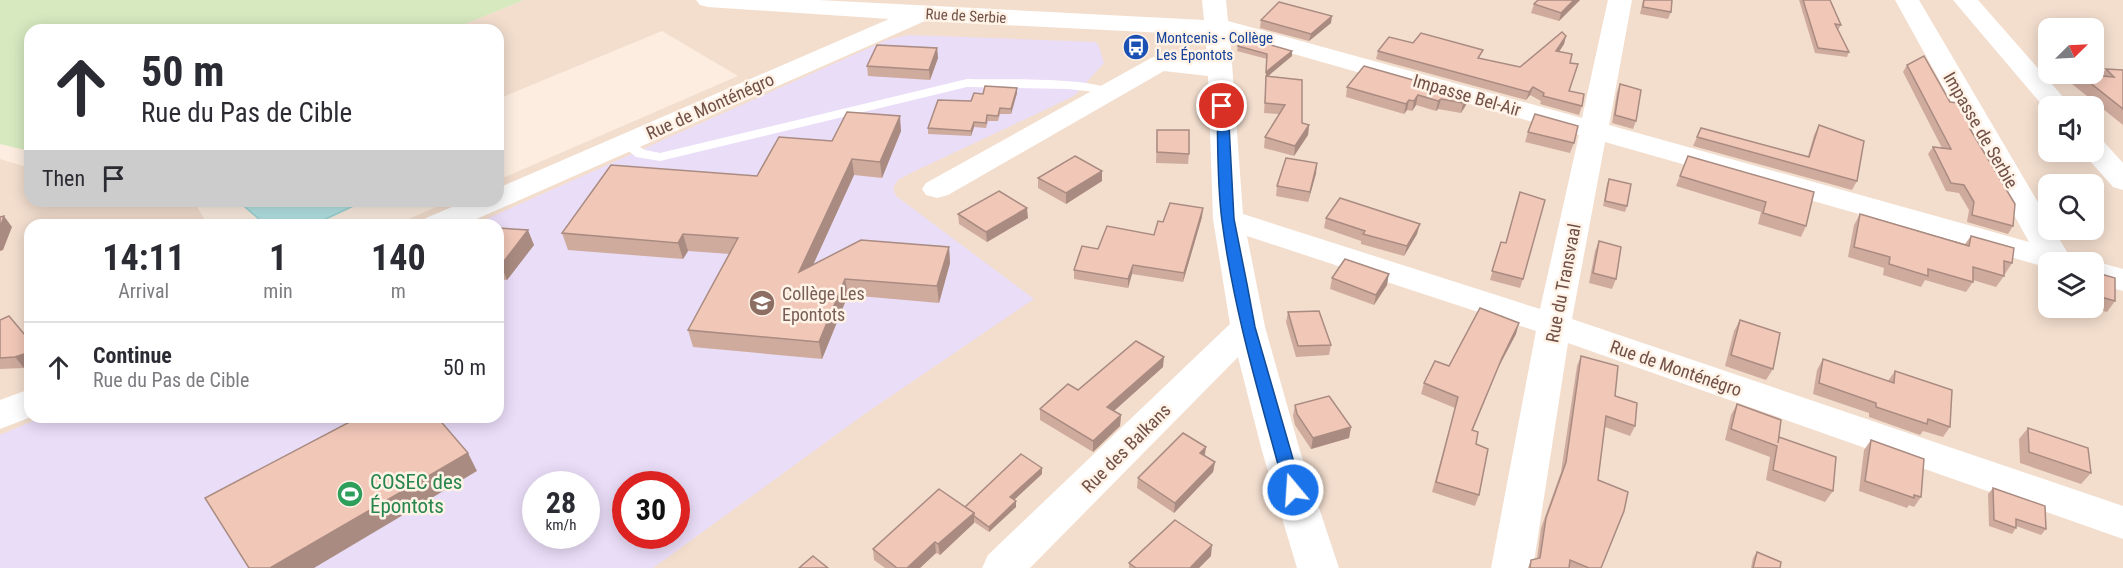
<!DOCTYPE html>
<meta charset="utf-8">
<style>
:root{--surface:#fff;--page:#f2f2f3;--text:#2b2b33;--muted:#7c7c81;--line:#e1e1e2}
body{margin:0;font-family:"Roboto Condensed",sans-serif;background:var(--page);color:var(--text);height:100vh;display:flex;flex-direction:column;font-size:22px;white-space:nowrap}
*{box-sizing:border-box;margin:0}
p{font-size:20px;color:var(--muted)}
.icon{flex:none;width:33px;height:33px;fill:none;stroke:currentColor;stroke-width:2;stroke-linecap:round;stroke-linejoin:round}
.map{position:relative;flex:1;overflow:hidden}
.drawer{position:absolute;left:24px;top:219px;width:480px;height:204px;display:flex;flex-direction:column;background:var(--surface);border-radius:18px;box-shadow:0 3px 15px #0003}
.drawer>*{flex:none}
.top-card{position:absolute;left:24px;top:24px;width:480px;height:183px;border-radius:18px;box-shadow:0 3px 15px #0003;background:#fff;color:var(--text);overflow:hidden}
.needle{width:39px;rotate:66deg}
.fabs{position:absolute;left:2038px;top:18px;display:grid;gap:12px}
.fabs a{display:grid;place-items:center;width:66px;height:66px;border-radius:12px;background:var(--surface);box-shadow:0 3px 15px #0003;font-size:30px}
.speed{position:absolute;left:522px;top:471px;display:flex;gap:12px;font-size:30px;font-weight:700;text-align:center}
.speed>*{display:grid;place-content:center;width:78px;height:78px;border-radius:50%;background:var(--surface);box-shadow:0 3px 15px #0003;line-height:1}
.speed small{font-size:15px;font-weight:400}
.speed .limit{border:9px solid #d22;background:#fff;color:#111}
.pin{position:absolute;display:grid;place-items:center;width:51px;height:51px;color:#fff;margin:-26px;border:3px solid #fff;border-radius:50%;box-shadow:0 2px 6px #0007}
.me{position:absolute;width:66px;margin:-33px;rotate:342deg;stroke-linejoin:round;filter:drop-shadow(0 0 4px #0008)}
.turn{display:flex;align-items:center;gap:21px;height:126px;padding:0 18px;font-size:27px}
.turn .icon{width:78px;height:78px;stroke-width:2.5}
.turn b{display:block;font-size:42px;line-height:51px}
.then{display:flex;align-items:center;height:57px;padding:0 18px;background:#0003;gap:12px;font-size:22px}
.eta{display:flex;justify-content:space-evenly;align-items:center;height:102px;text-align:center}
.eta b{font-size:36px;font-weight:700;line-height:42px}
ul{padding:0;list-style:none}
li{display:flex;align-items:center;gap:18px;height:90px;padding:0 18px;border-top:2px solid var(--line)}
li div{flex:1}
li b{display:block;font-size:22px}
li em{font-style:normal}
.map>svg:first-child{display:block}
.residential{fill:#f3dece;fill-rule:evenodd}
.education{fill:#eaddf8;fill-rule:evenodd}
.green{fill:#d6e9bf}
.water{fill:#b5e4e5;stroke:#9bd5d6;stroke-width:1.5}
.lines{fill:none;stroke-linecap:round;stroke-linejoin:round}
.lane{fill:#fff;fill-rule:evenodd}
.street{fill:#fff;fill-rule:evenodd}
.secondary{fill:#fff;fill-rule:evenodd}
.wall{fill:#cfab9e}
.shaded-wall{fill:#a98b81}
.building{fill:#f1c7b8;stroke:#a98b81;stroke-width:1.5}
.route{fill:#1a73e8;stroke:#114b97;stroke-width:1.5}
.labels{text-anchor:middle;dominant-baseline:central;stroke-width:5;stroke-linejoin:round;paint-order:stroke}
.far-street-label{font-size:15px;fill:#725148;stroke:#fff2e6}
.far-transit-label{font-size:15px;fill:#164399;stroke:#fff2e6;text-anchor:start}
.street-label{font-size:18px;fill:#725148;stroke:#fff2e6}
.education-label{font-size:18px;fill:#785e54;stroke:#fff2e6;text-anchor:start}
.near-leisure-label{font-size:21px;fill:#27864d;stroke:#fff2e6;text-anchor:start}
</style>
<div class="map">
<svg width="2123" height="568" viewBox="0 0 2123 568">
<rect width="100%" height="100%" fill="#fcede0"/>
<path class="residential" d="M524 0H2123V568H0V159L30 168V201H142L164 207 196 205 208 225H30V417H498V225H395L450 201H498V180L738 76 662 31 498 99V30H450ZM2049 28H2094V74H2049ZM2049 106H2094V152H2049ZM2049 184H2094V230H2049ZM2049 262H2094V308H2049ZM536 484H586V536H536ZM626 484H676V536H626Z"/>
<path class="education" d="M908 35 1096 42 1099 47 1104 63 1074 96 913 172 898 180 893 188 896 196 1034 299 866 413 653 568H0V435L42 417H498V225H473L887 40ZM536 484H586V536H536ZM626 484H676V536H626Z"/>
<path class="green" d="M0 0H524L450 30H30V151L0 144Z"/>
<path class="water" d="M238 201H364L313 225H266Z"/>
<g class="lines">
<path class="lane" d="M967 79C994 80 1098 76 1114 92L1107 96 1095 92 1068 89 967 87 660 161 636 157 619 143 626 139 645 150 660 153Z"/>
<g class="street">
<path d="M696 0H818L1204 20 1202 0H1226L1228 21 1582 118 1608 0H1632L1609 125 2029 242 1895 0H1919L2049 221V230H2054L2067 252 2076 255 2081 262H2049V268L1605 142 1572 319 2123 506V539L1568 343 1533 568H1491L1536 331 1247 236 1265 327 1300 451 1339 568H1297L1262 451 1238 357 1030 568H982L988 555 1230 324 1213 219 1208 76 1164 71 948 195 937 198 926 195 922 189 926 183 1151 58 1160 55 1207 60 1205 35 925 21 463 225H421L426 218 466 201H498V188L889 19 708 7 700 5ZM1230 36 1579 135 1540 309 1243 214Z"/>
<path d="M2094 261 2123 269V291L2094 283V262H2090Z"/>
<path d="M30 389 31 417 0 429V400Z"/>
</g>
<g class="secondary">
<path d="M1953 0H1978L2071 106H2049L2048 112Z"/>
<path d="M2094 139 2104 142 2123 163V190L2113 187 2082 152H2094Z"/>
</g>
</g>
<g class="wall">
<path d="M1538 0H1580L1559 21 1531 13 1534 4Z"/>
<path d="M1643 0H1672L1671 12 1668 19 1640 14Z"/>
<path d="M1799 0H1830L1841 25 1838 30 1849 52 1847 57 1815 53Z"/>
<path d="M1261 20 1331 23 1309 41 1260 28Z"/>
<path d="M1566 36 1564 44 1559 52 1570 63 1569 91 1582 106 1579 115 1540 104 1541 101 1530 95 1526 100 1376 59 1378 51 1480 59 1520 67Z"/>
<path d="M1238 46 1292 56 1267 76 1302 123 1309 125 1308 135 1294 156 1264 148 1265 137 1279 114 1264 113 1267 59 1237 51Z"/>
<path d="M937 48 938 58 930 80 868 76 867 66Z"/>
<path d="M1907 65 1950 102 1973 129 1972 131 2013 226 2008 234 1967 222 1969 210 1959 193 1946 191 1928 154 1933 147 1942 148 1903 72Z"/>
<path d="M2106 69 2123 70V125L2072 84 2079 74 2101 76Z"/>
<path d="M1620 84 1636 121 1633 129 1612 123 1617 92Z"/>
<path d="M1347 87 1469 96 1466 105 1461 113 1438 109 1436 111 1416 105 1412 111 1407 110 1404 114 1346 97Z"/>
<path d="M1017 88V93L1011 114H1000L998 121H988L986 128 974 127 971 136 928 134V128L983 94Z"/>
<path d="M1819 125 1857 181 1852 190 1693 146 1701 128 1808 156 1814 135Z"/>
<path d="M1157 130 1189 154 1188 164 1156 163Z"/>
<path d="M901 131 882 178 854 175 813 265 949 247 950 263 939 303 848 295 822 359 693 347 688 330 730 254 688 251 683 259 568 250 562 233 757 176Z"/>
<path d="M1528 132 1574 143 1570 153 1525 142Z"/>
<path d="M1688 156 1806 226 1801 237 1758 224 1761 212 1676 186Z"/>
<path d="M1317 163 1308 202 1276 196 1277 186Z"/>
<path d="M1038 178 1102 181 1066 204 1038 188Z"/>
<path d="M1609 179 1627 206 1625 212 1603 206 1607 184Z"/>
<path d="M958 214 1028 218 987 242 959 224Z"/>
<path d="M1860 214 1965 244 1971 236 2012 263 2005 274H2004V276L1996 287 1973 280V282L1966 292 1925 280 1921 287 1883 275 1884 268 1848 257 1854 225Z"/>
<path d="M1202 217 1183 282 1132 274 1128 288 1074 279V270L1098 249 1154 235 1163 222Z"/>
<path d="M1326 218 1417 234 1404 256 1361 244V241L1324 228Z"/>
<path d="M498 228 534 245 507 280 498 279Z"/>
<path d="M1599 241 1616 279 1612 289 1589 283 1595 251Z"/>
<path d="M1501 242 1523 279 1520 288 1490 280Z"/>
<path d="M2094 272 2115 301 2107 312 2091 308H2094Z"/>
<path d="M1332 278 1387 285 1374 305 1330 289Z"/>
<path d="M1288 312 1331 345 1329 355 1296 357 1286 322Z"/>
<path d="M0 320 30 341V366L24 368 0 369Z"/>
<path d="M1740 320 1773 369 1766 380 1725 366 1734 331Z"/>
<path d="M1516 334 1498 368 1473 430 1476 444 1479 495 1475 506 1432 492 1455 408 1421 394 1424 383 1449 366Z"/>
<path d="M1581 356 1615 396 1635 426 1630 436 1605 427 1598 480 1601 568H1528L1531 560 1537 559 1541 528 1561 472 1577 366Z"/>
<path d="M1823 359 1888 381 1895 371 1950 427 1943 437 1923 431 1920 435 1869 417V413L1813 394 1817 370Z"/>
<path d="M1163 367 1114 411 1121 415 1120 426 1093 452 1040 420V409L1078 390Z"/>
<path d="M1737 404 1779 437 1833 491 1825 502 1766 480 1770 457 1725 440 1731 415Z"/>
<path d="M1295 405 1351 427 1349 438 1311 449 1295 425 1293 416Z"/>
<path d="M2028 428 2091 473 2081 484 2020 463 2019 439Z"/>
<path d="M1871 440 1921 497 1914 507 1909 505 1907 508 1859 491 1864 450Z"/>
<path d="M1206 447 1205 456 1215 462 1213 472 1174 513 1137 488 1138 478Z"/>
<path d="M1042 474 1014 499 1016 501V507L989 532 974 522V523L940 555 936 553 920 568H885L874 560 873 549 965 507Z"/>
<path d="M1993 488 2046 529 2041 535 2016 526V528L2012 534 1989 526 1988 494Z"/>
<path d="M1757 552 1780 568H1751L1753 558Z"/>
<path d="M1211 556 1199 568H1129V563Z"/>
</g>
<g class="shaded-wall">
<path d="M1574 0H1580L1559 21 1561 13Z"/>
<path d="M1332 16 1331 23 1309 41 1311 34Z"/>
<path d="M1566 36 1564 44 1554 59 1556 51Z"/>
<path d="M937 48 938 58 930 80 929 70Z"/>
<path d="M1292 51V56L1266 78V72Z"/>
<path d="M1533 87 1530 95 1526 100 1529 92Z"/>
<path d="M1017 88V93L1011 114V109Z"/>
<path d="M1418 95 1416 105 1412 111 1414 101Z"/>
<path d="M1469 96 1466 105 1461 113 1463 103Z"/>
<path d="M1441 99 1438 109 1436 111 1438 101Z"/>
<path d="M1409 100 1407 110 1404 114 1406 104Z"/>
<path d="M900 116 901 131 882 178 880 162Z"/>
<path d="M974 122V127L971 136V131Z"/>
<path d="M1309 125 1308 135 1294 156 1295 146Z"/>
<path d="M852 159 854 175 802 289 799 272Z"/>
<path d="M1317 163 1316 174 1308 202 1310 192Z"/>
<path d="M1102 171V181L1066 204V193Z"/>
<path d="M1027 208 1028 218 987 242 986 232Z"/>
<path d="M1203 208 1202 217 1183 282 1184 273Z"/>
<path d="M4 216 12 227 3 250 0 251V228Z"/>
<path d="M1420 224 1417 234 1404 256 1407 246Z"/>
<path d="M528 230 534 245 507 280 501 265Z"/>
<path d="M683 234 688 251 683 259 678 243Z"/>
<path d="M949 247 950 263 939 303 937 286Z"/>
<path d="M1133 265 1132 274 1128 288V279Z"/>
<path d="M1389 274 1387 285 1374 305 1376 295Z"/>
<path d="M845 279 848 295 822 359 819 342Z"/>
<path d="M1519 323 1516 334 1498 368 1469 441 1502 358Z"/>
<path d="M30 352V366L24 368 15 357Z"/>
<path d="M1164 357 1163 367 1106 418 1107 407Z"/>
<path d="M1121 415 1120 426 1093 452V441Z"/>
<path d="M1351 427 1349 438 1311 449 1313 438Z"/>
<path d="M1206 447 1204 457 1200 453Z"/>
<path d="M468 453 477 471 314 568H270Z"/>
<path d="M1215 462 1213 472 1174 513 1175 503Z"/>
<path d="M1042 468V474L1011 503 1010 497Z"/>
<path d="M1016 501V507L989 532V527Z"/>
<path d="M974 513V523L940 555 938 544Z"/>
<path d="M935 542 936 553 920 568H907Z"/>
<path d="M1212 545 1211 556 1199 568H1190Z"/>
</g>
<g class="building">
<path d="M1538 0H1574L1561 13 1534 4Z"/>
<path d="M1644 0H1672L1671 12 1643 7Z"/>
<path d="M1803 0H1830L1841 25 1835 24 1849 52 1818 48Z"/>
<path d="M1279 2 1332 16 1311 34 1261 20Z"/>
<path d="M1562 32 1566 36 1556 51 1572 54 1570 63 1578 64 1569 91 1584 94 1582 106 1543 96 1544 93 1533 87 1529 92 1378 51 1389 37 1413 43 1421 33 1483 50 1478 58 1520 67Z"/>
<path d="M1246 38 1292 51 1266 72 1267 54 1238 46Z"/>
<path d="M877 45 937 48 929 70 867 66Z"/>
<path d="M1924 56 1950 102 1958 103 1973 129H1970L2015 204 2013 226 1972 215 1974 202 1964 185 1951 183 1933 147 1951 149 1907 65Z"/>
<path d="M1364 66 1469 96 1463 103 1441 99 1438 101 1418 95 1414 101 1409 100 1406 104 1347 87Z"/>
<path d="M2106 69 2123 70V109L2079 74 2114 77Z"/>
<path d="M1266 76 1302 80V123L1309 125 1295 146 1265 137 1285 105 1265 103Z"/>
<path d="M1620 84 1641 90 1636 121 1615 115Z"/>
<path d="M985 86 1017 88 1011 109 1000 108 998 116 987 115 986 123 974 122 971 131 928 128 938 100 971 101 974 93 983 94Z"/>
<path d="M847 112 900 116 880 162 852 159 799 272 861 240 949 247 937 286 845 279 819 342 688 330 738 238 683 234 678 243 562 233 611 165 757 176 779 137 832 141Z"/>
<path d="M1535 114 1578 126 1574 143 1528 132Z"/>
<path d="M1819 125 1864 141 1857 181 1697 137 1701 128 1809 157Z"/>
<path d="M1157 130H1189V154L1157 152Z"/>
<path d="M1075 156 1102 171 1066 193 1038 178Z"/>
<path d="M1688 156 1814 192 1806 226 1763 213 1766 202 1680 176Z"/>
<path d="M1286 158 1317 163 1310 192 1277 186Z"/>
<path d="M1609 179 1631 184 1627 206 1605 201Z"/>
<path d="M999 191 1027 208 986 232 958 214Z"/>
<path d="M1520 192 1545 200 1523 279 1492 271 1501 242 1506 243Z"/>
<path d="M1340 198 1420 224 1407 246 1363 234 1365 231 1326 218Z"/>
<path d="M1170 203 1203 208 1184 273 1133 265 1128 279 1074 270 1082 246 1098 249 1107 226 1154 235 1158 221 1163 222Z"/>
<path d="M1860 214 1969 246 1971 236 2014 248 2012 263 2004 261V276L1973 267V282L1928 269V276L1889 264 1890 257 1854 247Z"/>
<path d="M4 216 0 228V217Z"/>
<path d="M498 228 528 230 501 265H498Z"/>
<path d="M1599 241 1621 247 1616 279 1593 273Z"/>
<path d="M1345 259 1389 274 1376 295 1332 278Z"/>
<path d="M2094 272 2115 278V301L2094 295Z"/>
<path d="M1480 308 1519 323 1502 358 1472 430 1478 432 1476 444 1488 449 1479 495 1436 482 1458 397 1424 383 1435 361 1449 366Z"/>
<path d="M1319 311 1331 345 1298 346 1288 312Z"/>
<path d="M9 316 30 341V352L15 357 0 358V320Z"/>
<path d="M1740 320 1780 333 1773 369 1731 355Z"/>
<path d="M1136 341 1164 357 1107 407 1121 415 1093 441 1040 409 1068 384 1078 390Z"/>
<path d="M1581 356 1618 366 1615 396 1637 403 1635 426 1606 416 1598 480 1628 492 1624 511 1601 568H1589L1570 560 1569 568H1530L1531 560 1540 558 1546 518 1566 462Z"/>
<path d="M1823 359 1894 383 1895 371 1952 390 1950 427 1928 419 1927 424 1876 407V403L1819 383Z"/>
<path d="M1329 396 1351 427 1313 438 1297 414 1295 405Z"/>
<path d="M1737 404 1781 420 1778 443 1779 437 1836 457 1833 491 1773 470 1777 446 1731 429Z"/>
<path d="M359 417H437L468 453 270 568H249L205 498Z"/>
<path d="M2028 428 2088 448 2091 473 2029 452Z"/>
<path d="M1183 433 1206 447 1200 453 1215 462 1175 503 1138 478Z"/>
<path d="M1871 440 1924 459 1921 497 1914 495V498L1865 481Z"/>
<path d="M1021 454 1042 468 1010 497 1016 501 989 527 974 516V513L965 507Z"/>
<path d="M1993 488 2045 506 2046 529 2016 519V528L1994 520Z"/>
<path d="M939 489 974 513 938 544 935 542 907 568H897L873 549Z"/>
<path d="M1175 520 1212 545 1190 568H1136L1129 563Z"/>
<path d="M1757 552 1781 562 1780 568H1753Z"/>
<path d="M813 556 828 568H799Z"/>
</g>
<path class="route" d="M1222 103 1228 106 1234 219 1247 284 1255 327 1302 490 1299 494 1293 496 1288 494 1285 490C1261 401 1234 313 1222 221 1217 184 1218 144 1217 106Z"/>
<defs>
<symbol id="bus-disc" viewBox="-11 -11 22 22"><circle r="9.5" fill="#1a4fb4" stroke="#fff2e6"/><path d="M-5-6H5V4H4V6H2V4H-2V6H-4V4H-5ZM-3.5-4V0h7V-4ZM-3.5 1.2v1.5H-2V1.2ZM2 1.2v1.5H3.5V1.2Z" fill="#fff"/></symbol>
<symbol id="school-disc" viewBox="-11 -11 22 22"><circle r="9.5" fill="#8d6e63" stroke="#fff2e6"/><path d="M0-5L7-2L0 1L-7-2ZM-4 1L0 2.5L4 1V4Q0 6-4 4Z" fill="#fff"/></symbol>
<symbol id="stadium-disc" viewBox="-11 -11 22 22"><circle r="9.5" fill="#2e9e5b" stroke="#fff2e6"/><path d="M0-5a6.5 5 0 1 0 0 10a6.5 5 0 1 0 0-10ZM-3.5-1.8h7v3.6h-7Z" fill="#fff"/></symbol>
</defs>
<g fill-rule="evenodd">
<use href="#bus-disc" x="1121" y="32" width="30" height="30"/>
<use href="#school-disc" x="747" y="288" width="30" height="30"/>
<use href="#stadium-disc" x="335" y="479" width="30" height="30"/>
</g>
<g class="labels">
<g class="far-street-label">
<text transform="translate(966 16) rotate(3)">Rue de Serbie</text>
</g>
<g class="far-transit-label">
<text x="1156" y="38">Montcenis - Collège<tspan x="1156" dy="17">Les Épontots</tspan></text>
</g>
<g class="street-label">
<text transform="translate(1467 95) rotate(16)">Impasse Bel-Air</text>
<text transform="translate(710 106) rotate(-24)">Rue de Monténégro</text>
<text transform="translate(1981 130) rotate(60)">Impasse de Serbie</text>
<text transform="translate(1563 283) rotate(-79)">Rue du Transvaal</text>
<text transform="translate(1676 368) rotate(19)">Rue de Monténégro</text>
<text transform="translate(1126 448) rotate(-45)">Rue des Balkans</text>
</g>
<g class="education-label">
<text x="782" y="293">Collège Les<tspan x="782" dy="21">Epontots</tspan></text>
</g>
<g class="near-leisure-label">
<text x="370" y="482">COSEC des<tspan x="370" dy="24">Épontots</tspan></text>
</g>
</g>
</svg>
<div class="fabs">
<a><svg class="needle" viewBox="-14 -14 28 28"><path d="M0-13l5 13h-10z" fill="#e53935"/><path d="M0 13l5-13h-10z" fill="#7c7c81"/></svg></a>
<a><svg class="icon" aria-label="sound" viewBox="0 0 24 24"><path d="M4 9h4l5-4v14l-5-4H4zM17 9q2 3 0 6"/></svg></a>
<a><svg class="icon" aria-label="search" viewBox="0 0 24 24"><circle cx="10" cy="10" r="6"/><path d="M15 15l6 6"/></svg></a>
<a><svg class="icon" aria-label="layers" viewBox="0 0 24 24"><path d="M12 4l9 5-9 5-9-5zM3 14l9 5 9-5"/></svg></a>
</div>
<div class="speed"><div>28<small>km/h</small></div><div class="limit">30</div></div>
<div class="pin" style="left:1222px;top:106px;background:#d93025"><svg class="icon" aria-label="arrive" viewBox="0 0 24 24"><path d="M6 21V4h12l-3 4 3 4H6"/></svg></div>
<svg class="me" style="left:1293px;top:490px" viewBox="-20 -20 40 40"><circle r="17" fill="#1a73e8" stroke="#fff" stroke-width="3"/><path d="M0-11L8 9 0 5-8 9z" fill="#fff"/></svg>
<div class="top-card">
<div class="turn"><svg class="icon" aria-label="ahead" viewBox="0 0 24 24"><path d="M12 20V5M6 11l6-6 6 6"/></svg><div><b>50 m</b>Rue du Pas de Cible</div></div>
<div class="then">Then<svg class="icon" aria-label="arrive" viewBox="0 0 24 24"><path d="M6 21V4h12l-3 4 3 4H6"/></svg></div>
</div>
<section class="drawer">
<div class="eta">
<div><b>14:11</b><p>Arrival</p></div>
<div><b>1</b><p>min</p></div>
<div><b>140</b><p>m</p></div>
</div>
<ul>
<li><svg class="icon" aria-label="ahead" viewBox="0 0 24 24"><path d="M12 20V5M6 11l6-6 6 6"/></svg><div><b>Continue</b><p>Rue du Pas de Cible</p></div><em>50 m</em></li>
</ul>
</section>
</div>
